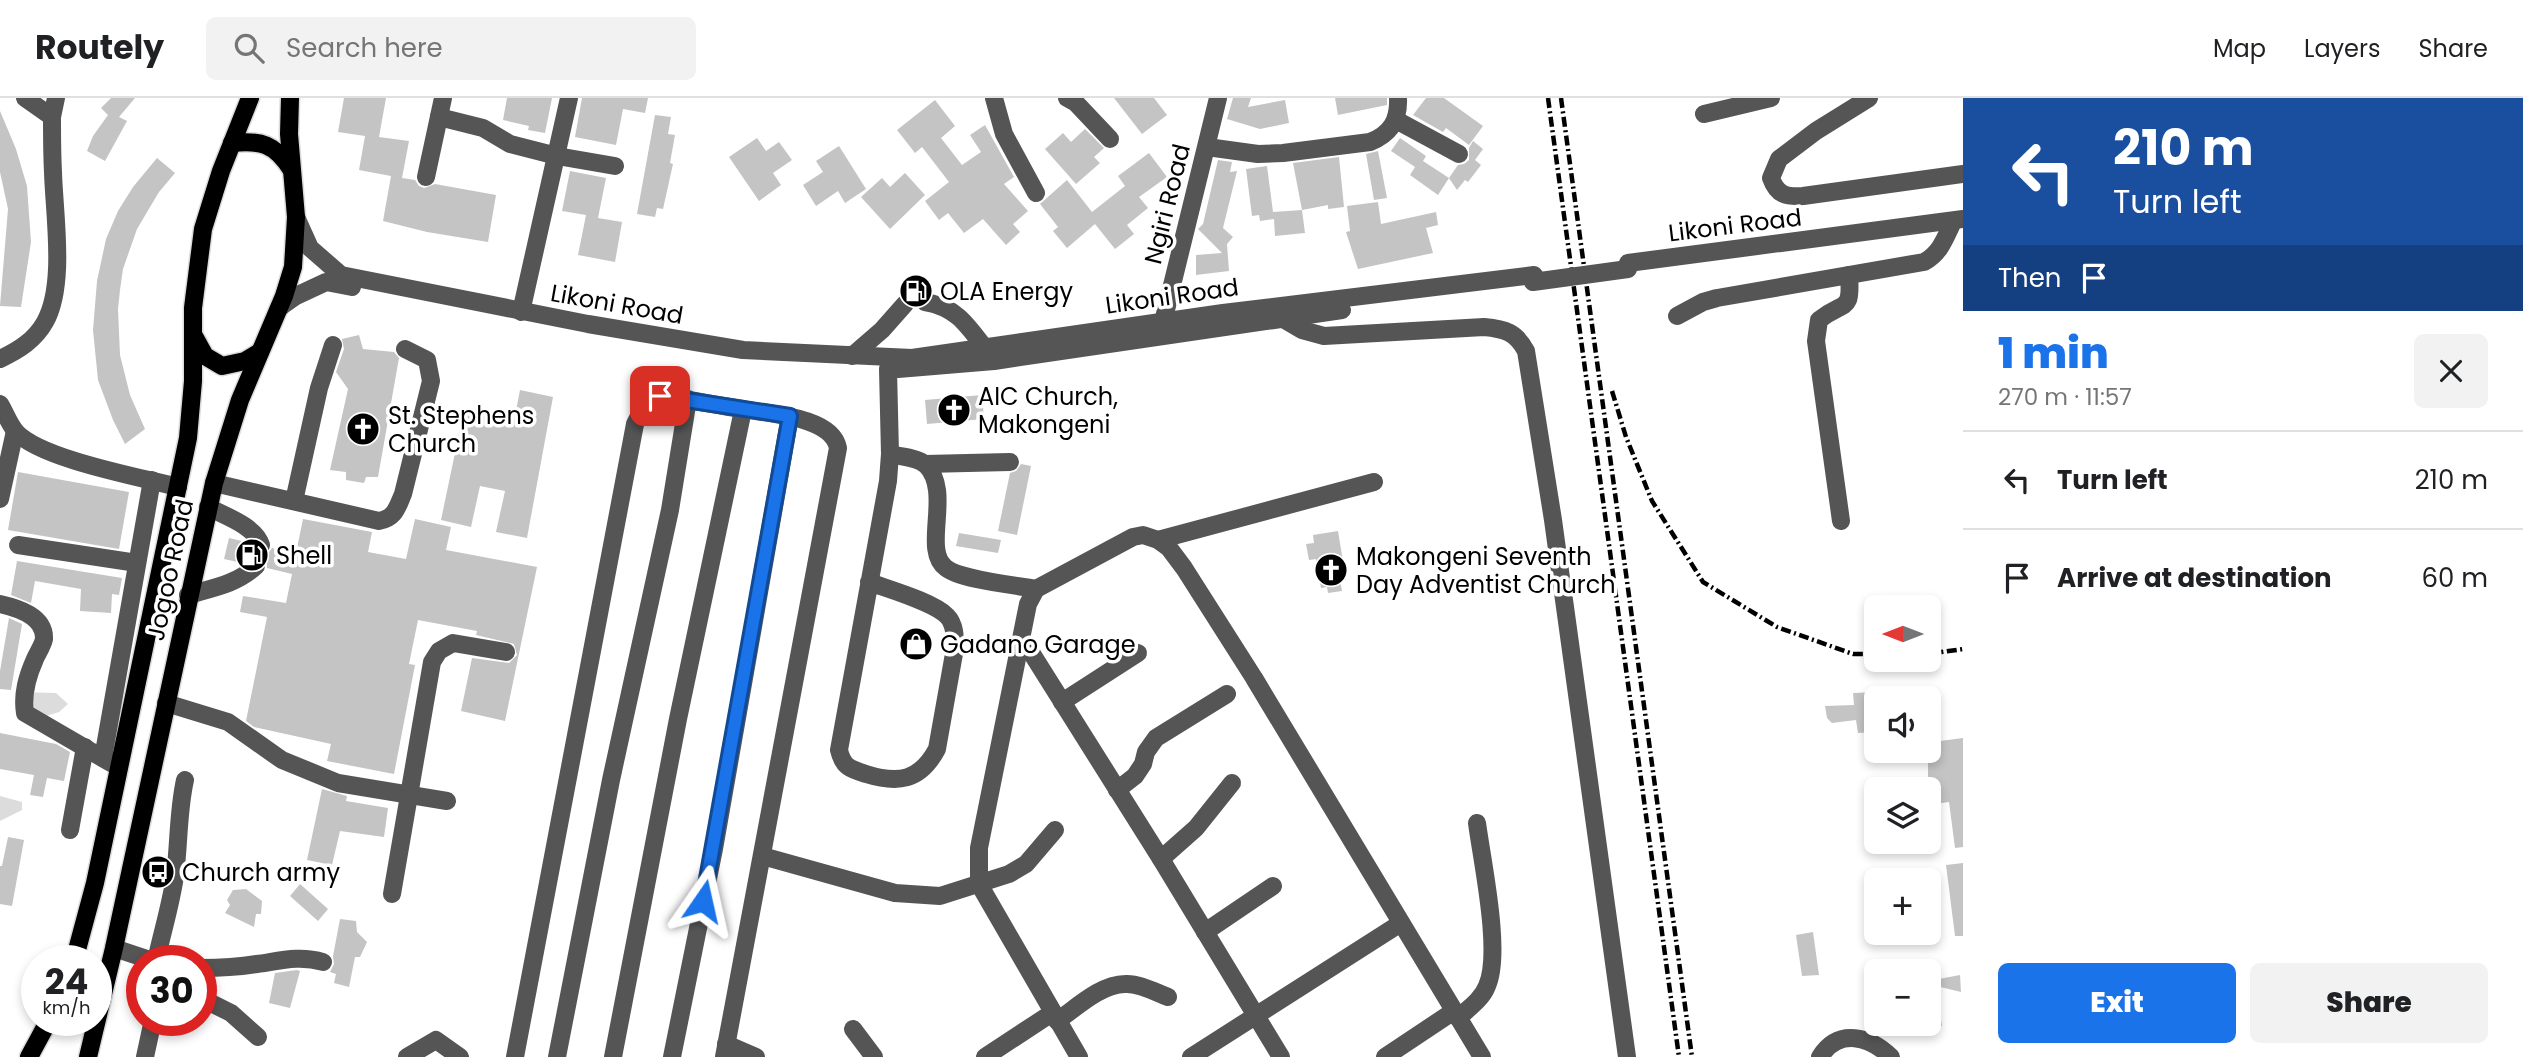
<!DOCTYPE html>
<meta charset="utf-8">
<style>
:root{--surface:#fff;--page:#f2f2f2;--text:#202124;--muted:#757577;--line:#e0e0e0;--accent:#1a73e8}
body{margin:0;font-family:Poppins,sans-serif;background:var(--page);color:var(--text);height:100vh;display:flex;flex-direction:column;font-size:26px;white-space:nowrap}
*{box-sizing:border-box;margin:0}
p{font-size:23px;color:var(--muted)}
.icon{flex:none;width:38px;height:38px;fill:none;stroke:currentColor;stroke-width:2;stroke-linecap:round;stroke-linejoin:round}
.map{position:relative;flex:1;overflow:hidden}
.side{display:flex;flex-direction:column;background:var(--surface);width:560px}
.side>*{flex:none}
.banner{background:#1a4fa0;color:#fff;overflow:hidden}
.needle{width:46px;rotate:270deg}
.fabs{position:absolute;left:1864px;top:497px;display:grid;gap:14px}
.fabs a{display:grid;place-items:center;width:77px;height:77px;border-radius:10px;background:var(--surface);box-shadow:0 4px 10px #0003;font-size:35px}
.speed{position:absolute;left:21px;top:847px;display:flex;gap:14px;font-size:35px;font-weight:700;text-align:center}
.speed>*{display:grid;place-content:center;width:91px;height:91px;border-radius:50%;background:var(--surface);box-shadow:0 4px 10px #0003;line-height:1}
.speed small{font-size:18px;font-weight:400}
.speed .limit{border:10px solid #d22;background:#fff;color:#111}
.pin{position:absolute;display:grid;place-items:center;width:60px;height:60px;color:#fff;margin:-30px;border-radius:14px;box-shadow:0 4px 10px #0006}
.me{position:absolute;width:77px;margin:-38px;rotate:11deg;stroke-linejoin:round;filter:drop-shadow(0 0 5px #0008)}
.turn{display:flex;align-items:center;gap:24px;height:147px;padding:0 35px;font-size:32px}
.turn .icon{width:91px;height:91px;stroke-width:2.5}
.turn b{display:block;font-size:49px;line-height:60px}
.then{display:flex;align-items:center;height:66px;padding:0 35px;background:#0003;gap:14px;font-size:26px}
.round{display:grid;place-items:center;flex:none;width:74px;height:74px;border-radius:10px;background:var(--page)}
.summary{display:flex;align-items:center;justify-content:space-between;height:119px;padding:0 35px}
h1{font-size:42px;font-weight:800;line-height:52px;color:var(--accent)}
.action{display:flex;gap:14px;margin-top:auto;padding:14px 35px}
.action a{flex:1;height:80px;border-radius:10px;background:var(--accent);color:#fff;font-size:28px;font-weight:800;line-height:80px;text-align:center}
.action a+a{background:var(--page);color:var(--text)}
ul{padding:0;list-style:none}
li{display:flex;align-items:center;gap:21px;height:98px;padding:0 35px;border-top:2px solid var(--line)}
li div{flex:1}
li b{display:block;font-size:26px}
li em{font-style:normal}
header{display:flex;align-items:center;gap:42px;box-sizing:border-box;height:98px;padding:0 35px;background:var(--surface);border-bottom:2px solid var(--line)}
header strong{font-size:33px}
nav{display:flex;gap:38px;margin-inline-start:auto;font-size:24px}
.search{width:490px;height:63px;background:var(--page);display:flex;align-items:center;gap:18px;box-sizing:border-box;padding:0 24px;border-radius:10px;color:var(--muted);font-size:26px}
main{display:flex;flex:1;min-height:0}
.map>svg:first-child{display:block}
.green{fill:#dcdcdc}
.building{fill:#c4c4c4}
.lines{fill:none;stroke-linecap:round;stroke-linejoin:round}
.major-casing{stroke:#dbdbdb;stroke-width:21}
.minor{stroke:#555;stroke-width:18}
.major{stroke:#000;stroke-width:18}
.rail{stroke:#000;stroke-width:4.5;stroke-dasharray:10 3.5 2 3.5;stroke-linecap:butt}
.minor-bridge{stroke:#555;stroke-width:18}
.route-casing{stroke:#114b97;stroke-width:18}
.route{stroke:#1a73e8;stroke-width:12}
.labels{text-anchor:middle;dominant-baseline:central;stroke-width:7;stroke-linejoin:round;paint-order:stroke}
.street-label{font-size:24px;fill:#000;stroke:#fff}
.poi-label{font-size:24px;fill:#000;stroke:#fff;text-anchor:start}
</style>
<header>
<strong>Routely</strong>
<div class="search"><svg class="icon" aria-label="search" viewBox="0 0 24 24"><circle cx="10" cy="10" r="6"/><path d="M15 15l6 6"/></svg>Search here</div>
<nav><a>Map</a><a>Layers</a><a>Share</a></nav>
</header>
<main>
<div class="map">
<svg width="1963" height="959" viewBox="0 0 1963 959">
<rect width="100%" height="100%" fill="#fff"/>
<g class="green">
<path d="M20 594 56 595 68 606 59 614 40 620Z"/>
<path d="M0 698 22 704V712L0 723Z"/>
</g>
<g class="building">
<path d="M111 0H135L119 19 127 23 105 63 87 53 93 38 108 17 101 10Z"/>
<path d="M344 0H386L379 39 409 43 402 80 415 82 419 88 424 90 435 86 496 97 488 144 427 134 383 123 391 78 359 72 365 38 338 34Z"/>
<path d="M507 0H552L545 35 528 32 529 28 503 22Z"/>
<path d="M582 0H648L645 15 623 11 616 47 575 39Z"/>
<path d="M1114 0H1154L1167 17 1142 36Z"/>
<path d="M1233 0H1251L1248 9 1285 2 1289 25 1260 31 1227 21Z"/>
<path d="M1335 0H1387V7L1338 17Z"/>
<path d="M1426 0H1444L1483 28 1469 47 1446 30 1443 34 1413 17Z"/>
<path d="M935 2 955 28 941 40 962 67 981 54 970 37 985 27 1014 79 1004 86 1028 113 1013 126 1020 134 1006 147 983 121 964 135 948 115 939 122 925 103 949 84 922 49 915 55 897 32Z"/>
<path d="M0 13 16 51 27 88 31 144 21 209 0 208 8 111 0 74Z"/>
<path d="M655 17 671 19 668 36 675 37 670 65 673 66 663 111 657 110 655 119 637 116Z"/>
<path d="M1085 31 1104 50 1094 59 1100 65 1076 86 1045 51 1063 35 1071 44Z"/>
<path d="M757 40 766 53 779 44 792 62 773 75 781 87 759 103 729 59Z"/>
<path d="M1400 40 1426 58 1423 63 1449 80 1438 97 1410 77 1415 69 1391 53Z"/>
<path d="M1473 43 1483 51 1475 62 1481 67 1468 84 1465 82 1457 92 1449 80 1458 67 1464 66 1469 62V50Z"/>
<path d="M839 48 866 91 845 105 838 93 816 108 803 87 823 74 816 63Z"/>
<path d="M1378 53 1387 100 1374 102 1366 56Z"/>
<path d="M1149 55 1167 79 1139 99 1148 110 1127 127 1134 136 1115 151 1095 126 1067 150 1053 133 1058 129 1040 106 1067 82 1092 114 1125 88 1118 78Z"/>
<path d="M1339 59 1344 109 1328 111V107L1302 112 1293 65Z"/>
<path d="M157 60 175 75 159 94 137 131 123 171 120 192 118 211 120 257 130 297 145 331 125 346 113 322 98 282 93 232 97 183 106 141 118 113 133 89Z"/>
<path d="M1218 62 1232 64 1230 74 1237 73 1223 130 1233 139 1227 146 1229 173 1196 177V157L1222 155 1198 131 1203 126Z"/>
<path d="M1267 68 1273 114 1302 112 1305 135 1275 138 1274 121 1260 123 1259 117 1252 118 1246 71Z"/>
<path d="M570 73 606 80 598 120 622 124 615 164 578 157 586 117 562 113Z"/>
<path d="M905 75 925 97 890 131 861 99 882 80 890 89Z"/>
<path d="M1378 104 1381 126 1436 114 1438 127 1426 130 1433 155 1358 171 1346 134 1350 133 1347 108Z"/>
<path d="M359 237 363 251 394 254 399 260 378 379H366L364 385 346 382V374L330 372 348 291 336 274 344 251 342 241Z"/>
<path d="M520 292 553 299 527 440 496 434 505 393 480 388 471 429 441 422 464 312 514 323Z"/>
<path d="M982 297 984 321 927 326 925 302Z"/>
<path d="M1021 366 1031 368 1017 437 998 433 1010 375 1016 373Z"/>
<path d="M18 374 129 394 119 451 8 432Z"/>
<path d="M303 421 372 434 368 454 406 461 415 421 451 429 446 452 537 469 505 623 461 613 472 560 509 565 517 557 514 546 476 537 477 533 418 522 409 566 415 567 394 676 327 663 331 646 254 629 246 623 267 519 240 514 243 498 286 505 292 476 267 470V465L261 458 267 457 272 450 296 455Z"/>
<path d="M1338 433 1346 482 1340 483 1342 493 1328 495 1327 489 1321 490 1316 461 1309 462 1306 446 1314 445 1313 437Z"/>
<path d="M959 435 1001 442 998 455 956 448Z"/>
<path d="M229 440 246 444 256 457 242 465 224 461Z"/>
<path d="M17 463 122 480 119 497 112 496 111 515 80 513 81 491 35 483 31 505 11 497Z"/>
<path d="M9 520 22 526 11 592 0 591V573Z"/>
<path d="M1876 594V634L1858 635 1856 622 1832 625 1827 620 1825 608 1854 607 1853 595Z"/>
<path d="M0 635 56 646 70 654 64 683 47 680 43 699 30 697 34 677 0 671Z"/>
<path d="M1963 640V749L1955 750 1949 704 1928 707V649L1941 648 1940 643Z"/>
<path d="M322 691 347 698 346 703 388 710 384 739 340 733 332 767 307 762Z"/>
<path d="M8 739 24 742 12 808 0 806V768H2Z"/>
<path d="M1963 765V838H1955L1946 767Z"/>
<path d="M300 786 328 811 318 823 290 798Z"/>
<path d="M246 791 262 803 261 816H256L254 829 225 815 230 807 227 802 233 792Z"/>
<path d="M340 821 356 823 357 834 367 844 360 859H355L349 889 334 885 336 876 330 874 334 866 333 858Z"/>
<path d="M1813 834 1819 877 1802 878 1796 837Z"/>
<path d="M297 872 300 873 290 910 269 905 275 875Z"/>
<path d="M1960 877 1961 894 1928 886V883Z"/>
<path d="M1936 888 1942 928 1928 930V889Z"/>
</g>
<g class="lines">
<defs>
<g id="major">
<path d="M232 45C261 42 275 46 291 71"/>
<path d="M194 238 205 258 222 268 245 263 260 254"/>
<path d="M74 863 95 785 188 340 193 283V210L203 131 221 73 250 0"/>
<path d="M29 959 49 922"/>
<path d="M88 959 114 850 214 385 240 302 284 198 293 169 296 119 289 36 290 0"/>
</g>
</defs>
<use href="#major" class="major-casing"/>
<g class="minor">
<path d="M25 0 52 19"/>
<path d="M994 0 1004 36 1036 95"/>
<path d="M1067 0 1076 5 1110 41"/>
<path d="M1869 0 1816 33 1779 61 1771 80C1777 97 1786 99 1803 98L1963 76"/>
<path d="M1704 16 1771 0"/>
<path d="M439 19 483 30 510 46 557 58 615 68"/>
<path d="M1396 22 1459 56"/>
<path d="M1207 49 1258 56 1283 55 1370 44C1391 36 1399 22 1398 0"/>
<path d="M426 79 443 0"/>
<path d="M296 119 310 150 341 177 588 226 743 252 912 260 1223 215 1534 177"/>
<path d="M1628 165 1963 121"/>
<path d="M925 204C955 209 966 225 984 249"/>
<path d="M279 210 296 198 326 184 352 189"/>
<path d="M521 214 569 0"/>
<path d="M1677 218 1703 204 1717 200 1924 164C1939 156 1944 143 1951 128"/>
<path d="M1285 222 1302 232 1324 238 1484 229C1505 231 1516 234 1526 253L1553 422 1627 959"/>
<path d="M1163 224 1218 0"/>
<path d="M852 258 882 232 905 206"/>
<path d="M0 261C19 252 35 242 45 224 66 187 54 115 53 74 52 56 52 37 52 19L56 0"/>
<path d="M898 271 994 263 1342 212"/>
<path d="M0 306C5 314 9 326 16 334 41 361 139 379 178 389"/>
<path d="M890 356C901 359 917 359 926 367 953 394 921 452 946 470 961 482 1015 487 1036 491"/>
<path d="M925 366 1010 364"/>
<path d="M214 385 379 423C395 420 397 410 403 396L431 283 427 262 405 251"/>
<path d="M0 401 15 333"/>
<path d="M294 403 319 290 333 247"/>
<path d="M208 409C225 418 255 428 261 447"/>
<path d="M1841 423 1816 243 1819 222C1844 202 1852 216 1849 177"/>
<path d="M1158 442 1374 384"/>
<path d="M18 447 137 465"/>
<path d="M869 484C888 491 934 504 947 518 955 526 955 539 955 550L937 651C920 683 898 686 866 676 850 671 843 669 839 652L888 383 890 356 888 271"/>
<path d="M188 497C213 490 237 486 256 468"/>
<path d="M0 506C18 510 45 518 44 541 43 547 37 556 35 561 27 579 22 596 25 615L111 665"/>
<path d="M1022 540 1161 761 1281 959"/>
<path d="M1062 604 1138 555"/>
<path d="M166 605 228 624 282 662 338 685 447 703"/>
<path d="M103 660 152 382"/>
<path d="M1117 692 1135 678 1143 666 1146 654 1156 640 1227 596"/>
<path d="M70 732 85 649"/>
<path d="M762 758 895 795 940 798 1009 776 1026 766 1055 732"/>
<path d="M1161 761 1196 730 1232 685"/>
<path d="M392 796 432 564 439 553 453 545 506 554"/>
<path d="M1205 834 1273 788"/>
<path d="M114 850 153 863"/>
<path d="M156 863C162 835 171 806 175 778 179 746 178 713 185 682"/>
<path d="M201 870C220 870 238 869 257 866 279 863 300 857 323 864"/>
<path d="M201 900 231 915 258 939"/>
<path d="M1458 920C1469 910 1482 901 1487 888 1502 855 1482 763 1477 725"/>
<path d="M1057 923C1076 910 1101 886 1125 886 1139 885 1155 894 1168 899"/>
<path d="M853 931 874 959"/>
<path d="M726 946 756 959"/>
<path d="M145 959 153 922"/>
<path d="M407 959 436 942 460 959"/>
<path d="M515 959 635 326 647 303 660 298C688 301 714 307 742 311 768 316 832 318 838 350L724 959"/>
<path d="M557 959 611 682 670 412 688 301"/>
<path d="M613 959 678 621 743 312"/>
<path d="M672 959 714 751 790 318"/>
<path d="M985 959 1052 915"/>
<path d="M1079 959 979 786V750L1028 506 1036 491 1133 439 1143 437 1158 442 1169 450 1184 470 1254 580 1482 959"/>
<path d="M1191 959 1401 825"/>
<path d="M1385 959 1454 913"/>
<path d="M1820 959C1839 929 1870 939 1891 959"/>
</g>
<use href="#major" class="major"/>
<g class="rail">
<path d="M1548 0 1679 959"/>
<path d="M1561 0 1692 959"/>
<path d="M1612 293 1626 339 1652 403 1703 484 1777 529 1853 556H1876"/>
<path d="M1928 556 1963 551"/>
</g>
<path class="minor-bridge" d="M1533 184 1628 171"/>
</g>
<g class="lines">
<defs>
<path id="route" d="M660 298 790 318 703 803"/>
</defs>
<use href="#route" class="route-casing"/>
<use href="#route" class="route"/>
</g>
<defs>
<symbol id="fuel-disc" viewBox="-11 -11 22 22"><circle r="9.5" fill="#000" stroke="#fff"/><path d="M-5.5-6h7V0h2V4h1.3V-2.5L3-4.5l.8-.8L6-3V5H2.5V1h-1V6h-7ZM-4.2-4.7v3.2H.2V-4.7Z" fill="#fff"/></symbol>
<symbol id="church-disc" viewBox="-11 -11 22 22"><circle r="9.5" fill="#000" stroke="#fff"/><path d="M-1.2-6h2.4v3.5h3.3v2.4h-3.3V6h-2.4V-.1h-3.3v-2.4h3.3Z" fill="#fff"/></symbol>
<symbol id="shop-disc" viewBox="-11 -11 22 22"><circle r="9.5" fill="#000" stroke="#fff"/><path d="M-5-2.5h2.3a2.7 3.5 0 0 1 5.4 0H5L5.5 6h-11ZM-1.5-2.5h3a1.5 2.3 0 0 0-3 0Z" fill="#fff"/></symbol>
<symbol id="bus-disc" viewBox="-11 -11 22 22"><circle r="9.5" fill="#000" stroke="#fff"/><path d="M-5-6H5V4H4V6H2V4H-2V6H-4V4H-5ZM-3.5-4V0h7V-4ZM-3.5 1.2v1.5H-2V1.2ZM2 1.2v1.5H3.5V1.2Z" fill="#fff"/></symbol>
</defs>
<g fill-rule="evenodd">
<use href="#fuel-disc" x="897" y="174" width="38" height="38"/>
<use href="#church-disc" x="935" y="293" width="38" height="38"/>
<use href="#church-disc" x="344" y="312" width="38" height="38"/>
<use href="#fuel-disc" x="233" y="438" width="38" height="38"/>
<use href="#church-disc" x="1312" y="453" width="38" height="38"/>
<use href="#shop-disc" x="897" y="527" width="38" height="38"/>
<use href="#bus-disc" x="139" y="755" width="38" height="38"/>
</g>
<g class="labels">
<g class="street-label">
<text transform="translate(1167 106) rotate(-76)">Ngiri Road</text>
<text transform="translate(1735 127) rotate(-7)">Likoni Road</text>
<text transform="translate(1172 198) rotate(-8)">Likoni Road</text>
<text transform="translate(617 206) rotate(10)">Likoni Road</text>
<text transform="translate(170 472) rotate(-78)">Jogoo Road</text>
</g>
<g class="poi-label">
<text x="940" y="193">OLA Energy</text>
<text x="978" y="298">AIC Church,<tspan x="978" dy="28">Makongeni</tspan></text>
<text x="388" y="317">St. Stephens<tspan x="388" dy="28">Church</tspan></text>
<text x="276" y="457">Shell</text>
<text x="1356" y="458">Makongeni Seventh<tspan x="1356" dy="28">Day Adventist Church</tspan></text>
<text x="940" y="546">Gadano Garage</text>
<text x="182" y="774">Church army</text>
</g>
</g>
</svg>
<div class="fabs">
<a><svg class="needle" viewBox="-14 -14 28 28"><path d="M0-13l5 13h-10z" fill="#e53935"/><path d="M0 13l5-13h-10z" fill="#757577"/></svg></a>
<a><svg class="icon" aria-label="sound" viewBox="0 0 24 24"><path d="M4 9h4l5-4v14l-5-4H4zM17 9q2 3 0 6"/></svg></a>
<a><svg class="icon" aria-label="layers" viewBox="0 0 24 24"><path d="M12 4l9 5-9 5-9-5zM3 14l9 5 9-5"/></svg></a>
<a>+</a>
<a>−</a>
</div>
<div class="speed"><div>24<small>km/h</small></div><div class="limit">30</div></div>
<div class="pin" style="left:660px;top:298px;background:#d93025"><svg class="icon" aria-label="arrive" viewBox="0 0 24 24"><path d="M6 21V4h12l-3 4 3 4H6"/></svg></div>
<svg class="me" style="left:703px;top:803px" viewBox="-20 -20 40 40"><path d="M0-17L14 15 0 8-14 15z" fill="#1a73e8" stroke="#fff" stroke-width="4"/></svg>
</div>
<section class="side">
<div class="banner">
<div class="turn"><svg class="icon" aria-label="left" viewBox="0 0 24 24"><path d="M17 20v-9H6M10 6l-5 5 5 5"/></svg><div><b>210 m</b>Turn left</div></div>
<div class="then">Then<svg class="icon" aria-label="arrive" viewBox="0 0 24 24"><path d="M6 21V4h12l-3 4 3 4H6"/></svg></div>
</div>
<div class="summary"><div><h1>1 min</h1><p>270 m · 11:57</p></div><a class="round"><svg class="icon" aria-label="close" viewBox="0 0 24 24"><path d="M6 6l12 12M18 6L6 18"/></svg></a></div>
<ul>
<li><svg class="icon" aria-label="left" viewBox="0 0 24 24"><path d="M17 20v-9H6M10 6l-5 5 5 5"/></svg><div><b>Turn left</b></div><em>210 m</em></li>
<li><svg class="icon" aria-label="arrive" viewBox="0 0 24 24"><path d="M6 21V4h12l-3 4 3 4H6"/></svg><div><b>Arrive at destination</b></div><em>60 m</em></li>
</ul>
<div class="action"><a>Exit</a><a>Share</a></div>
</section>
</main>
